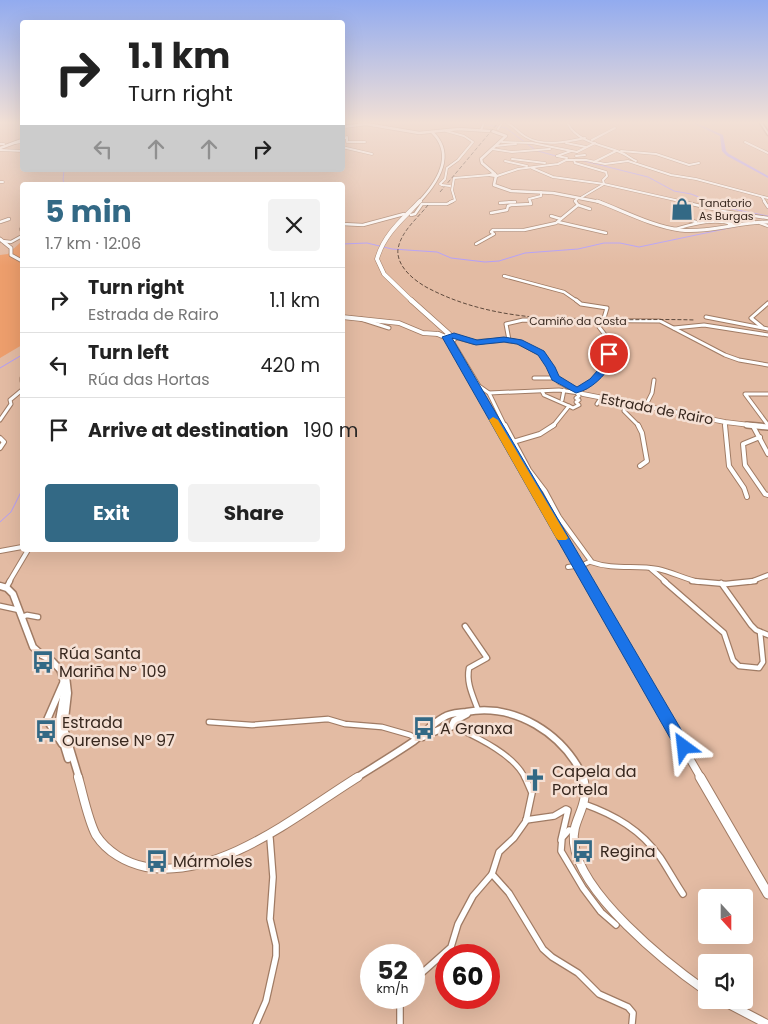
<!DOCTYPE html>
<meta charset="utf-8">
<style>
:root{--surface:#fff;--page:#f2f2f2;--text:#222;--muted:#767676;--line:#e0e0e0;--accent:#336985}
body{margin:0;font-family:Poppins,sans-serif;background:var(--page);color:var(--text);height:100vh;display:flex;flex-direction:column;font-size:19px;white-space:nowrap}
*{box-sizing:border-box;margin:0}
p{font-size:16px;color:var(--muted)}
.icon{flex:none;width:28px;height:28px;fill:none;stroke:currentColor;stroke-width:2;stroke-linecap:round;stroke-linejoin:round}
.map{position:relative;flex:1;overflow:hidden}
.drawer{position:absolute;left:20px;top:182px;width:325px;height:370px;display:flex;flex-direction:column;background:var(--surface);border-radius:5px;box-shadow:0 5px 20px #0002}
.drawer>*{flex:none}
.hud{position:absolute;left:20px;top:20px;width:325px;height:152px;border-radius:5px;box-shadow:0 5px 20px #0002;background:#fff;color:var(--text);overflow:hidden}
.needle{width:32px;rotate:159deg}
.buttons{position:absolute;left:698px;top:889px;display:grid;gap:10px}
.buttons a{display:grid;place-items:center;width:55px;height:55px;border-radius:5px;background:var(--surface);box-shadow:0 5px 20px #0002;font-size:25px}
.speed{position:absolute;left:360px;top:944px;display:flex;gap:10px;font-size:25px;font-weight:700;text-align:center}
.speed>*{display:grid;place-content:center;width:65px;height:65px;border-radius:50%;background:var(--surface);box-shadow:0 5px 20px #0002;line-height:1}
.speed small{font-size:12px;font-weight:400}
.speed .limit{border:8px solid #d22;background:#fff;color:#111}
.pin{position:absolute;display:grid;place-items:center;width:42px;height:42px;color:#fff;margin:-21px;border:2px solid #fff;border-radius:50%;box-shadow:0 1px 5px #0007}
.me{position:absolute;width:55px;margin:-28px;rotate:330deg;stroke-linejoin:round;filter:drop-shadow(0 0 4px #0008)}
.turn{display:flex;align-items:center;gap:18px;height:105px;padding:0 25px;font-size:22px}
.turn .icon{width:65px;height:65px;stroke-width:2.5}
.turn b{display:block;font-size:35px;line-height:42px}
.lanes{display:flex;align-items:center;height:48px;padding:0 25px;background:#0003;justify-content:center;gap:25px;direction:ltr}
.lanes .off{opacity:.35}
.round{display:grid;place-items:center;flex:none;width:52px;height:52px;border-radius:5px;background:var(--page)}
.overview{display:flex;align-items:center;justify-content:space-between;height:85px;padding:0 25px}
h1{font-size:30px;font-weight:700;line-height:38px;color:var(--accent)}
.primary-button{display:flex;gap:10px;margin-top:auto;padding:10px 25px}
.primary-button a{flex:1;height:58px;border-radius:5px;background:var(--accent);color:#fff;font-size:20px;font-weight:700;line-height:58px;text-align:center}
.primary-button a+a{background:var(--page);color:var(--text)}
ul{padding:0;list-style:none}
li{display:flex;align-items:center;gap:15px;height:65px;padding:0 25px;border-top:1px solid var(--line)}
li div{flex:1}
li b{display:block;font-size:19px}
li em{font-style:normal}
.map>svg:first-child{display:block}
.green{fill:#ed9e6c}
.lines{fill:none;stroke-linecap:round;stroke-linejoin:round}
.stream{stroke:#b29dfa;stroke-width:1}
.river{fill:#b29dfa;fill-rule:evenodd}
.street-far5-casing{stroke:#a07b64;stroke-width:3}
.street-far4-casing{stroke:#a07b64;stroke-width:4}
.street-far3-casing{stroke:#a07b64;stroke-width:5}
.street-far2-casing{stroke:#a07b64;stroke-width:6}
.street-far1-casing{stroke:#a07b64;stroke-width:7}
.street-casing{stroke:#a07b64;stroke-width:8}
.secondary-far5-casing{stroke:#a07b64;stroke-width:4}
.secondary-far4-casing{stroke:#a07b64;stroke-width:4.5}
.secondary-far3-casing{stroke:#a07b64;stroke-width:5.5}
.secondary-far2-casing{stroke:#a07b64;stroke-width:8}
.secondary-far1-casing{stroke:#a07b64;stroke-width:9}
.secondary-casing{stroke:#a07b64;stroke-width:10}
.primary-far5-casing{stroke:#a07b64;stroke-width:4}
.primary-far4-casing{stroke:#a07b64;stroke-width:5}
.primary-far3-casing{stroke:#a07b64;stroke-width:6}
.primary-far2-casing{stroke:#a07b64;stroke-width:8}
.primary-far1-casing{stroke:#a07b64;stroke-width:9}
.primary-casing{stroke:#a07b64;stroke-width:11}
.highway-casing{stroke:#a07b64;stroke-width:3}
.street-far5{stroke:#fff;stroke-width:2}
.street-far4{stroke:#fff;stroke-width:2.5}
.street-far3{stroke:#fff;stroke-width:3}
.street-far2{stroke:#fff;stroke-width:4}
.street-far1{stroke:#fff;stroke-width:4.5}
.street{stroke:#fff;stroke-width:5.5}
.secondary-far5{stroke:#fff;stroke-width:2.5}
.secondary-far4{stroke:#fff;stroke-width:3}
.secondary-far3{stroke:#fff;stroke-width:4}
.secondary-far2{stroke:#fff;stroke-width:5}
.secondary-far1{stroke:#fff;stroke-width:6}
.secondary{stroke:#fff;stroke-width:8}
.primary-far5{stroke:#fff;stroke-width:2.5}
.primary-far4{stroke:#fff;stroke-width:4}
.primary-far3{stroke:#fff;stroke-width:4.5}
.primary-far2{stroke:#fff;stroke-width:5.5}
.primary-far1{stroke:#fff;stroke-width:7}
.primary{stroke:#fff;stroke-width:9}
.highway{fill:#fff;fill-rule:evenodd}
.rail{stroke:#5f4a3d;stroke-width:1;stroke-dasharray:4 2;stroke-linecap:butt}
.street-bridge-casing{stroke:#a07b64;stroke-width:3;stroke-linecap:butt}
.street-bridge{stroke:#fff;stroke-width:2}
.route{fill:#1a73e8;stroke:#114b97}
.slow{fill:#f59e0b}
.labels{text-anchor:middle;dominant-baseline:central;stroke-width:5;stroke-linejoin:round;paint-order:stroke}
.far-poi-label{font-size:11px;fill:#38281f;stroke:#f5e0d4;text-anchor:start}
.far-street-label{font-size:11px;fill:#38281f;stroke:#f5e0d4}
.street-label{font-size:14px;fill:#38281f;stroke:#f5e0d4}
.near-poi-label{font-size:16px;fill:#38281f;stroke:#f5e0d4;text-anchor:start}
</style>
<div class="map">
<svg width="768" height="1024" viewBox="0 0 768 1024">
<rect width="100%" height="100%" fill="#e3bba3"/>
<path class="green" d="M22 241V345L0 358V255L8 254Z"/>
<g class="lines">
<g class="stream">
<path d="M474 123 506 128 534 149"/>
<path d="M538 151 556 156"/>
<path d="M584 161 648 177 674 191 691 194 727 208 768 216"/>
<path d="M64 170 63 180 65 185"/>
<path d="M342 244 367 243 392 249 437 252 451 258 485 262 499 261 525 253 578 249 604 243H620L639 247 739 226"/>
<path d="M0 368 22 355"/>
<path d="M0 522 11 512 22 490"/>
</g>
<path class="river" d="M693 123H696L723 135 726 151 729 154 768 176V178L727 156 722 151 720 136Z"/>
<defs>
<g id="street-far5">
<path d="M507 123C515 127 519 133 526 137 543 147 567 142 585 138"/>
<path d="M568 124C578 143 605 145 622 153 627 155 631 159 636 161"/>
<path d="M498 129 502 123"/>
<path d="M481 130 484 123"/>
<path d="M342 139 347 137V142H365"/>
<path d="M592 140 615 128"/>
<path d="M502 142 532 143 577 152"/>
<path d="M745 142 768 153"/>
<path d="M14 143 22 142"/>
<path d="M566 143 586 147"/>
<path d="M0 144H4"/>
<path d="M496 146 516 144"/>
<path d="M342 147 372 154"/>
<path d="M492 149 512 152 550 149"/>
<path d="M0 150 22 151"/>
<path d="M621 151 656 154 689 165 699 163"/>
<path d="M577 152 595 143"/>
<path d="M557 156 567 158"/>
<path d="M557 156 571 151"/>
<path d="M576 156 585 155"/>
<path d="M512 159 545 163"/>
<path d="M574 160 575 163 606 172 607 176 603 180 604 184"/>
<path d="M505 161 527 166"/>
<path d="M594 162 616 151"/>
<path d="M532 168 553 177 604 184 684 202"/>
<path d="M497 176 518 169 558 164 566 160H586L605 164 628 161 671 175 696 179 768 198"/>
<path d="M0 182H3"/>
<path d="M442 185 440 184 445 179 447 168 458 160 473 142 464 136 446 131"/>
<path d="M582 197 604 184"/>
<path d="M762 197 765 202"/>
<path d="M450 202 455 200 452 190 454 178 490 175"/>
<path d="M509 202H515"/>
<path d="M530 202 529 199 541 196V192"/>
<path d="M576 202 575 201 578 198"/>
</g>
<g id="street-far4">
<path d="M679 201 722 211 768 218"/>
<path d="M764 201 768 207"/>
<path d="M500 203 515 202"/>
<path d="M578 205 590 209"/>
<path d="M491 213 507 210 508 206 511 205 531 204 530 201"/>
<path d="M743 214 745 218 754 222"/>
<path d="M411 215 415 214 422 204H447L453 201"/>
<path d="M551 216 561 219"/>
<path d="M674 216 696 222"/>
<path d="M0 222 9 219"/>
<path d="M558 222 606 233"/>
<path d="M760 223 768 226"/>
<path d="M342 224 363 225 404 214"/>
<path d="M21 229 22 231"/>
<path d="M675 229C694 224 713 218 733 224L729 225"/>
<path d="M2 241 11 242 22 236"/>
<path d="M476 244 494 234 491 232 493 230H524L556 223 578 205 575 201"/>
<path d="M504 276 564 292 577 301"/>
</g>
<g id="street-far3">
<path d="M576 300 581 304 607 308 604 318"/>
<path d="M706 317 768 329"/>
<path d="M361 319 389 328"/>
<path d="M762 327 751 318 768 303"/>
<path d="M674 328 704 325 768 335"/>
<path d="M458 337 452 341 479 386 489 393 505 426"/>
<path d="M509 340 506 324 523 320 660 321 725 355 739 360 768 365"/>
<path d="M22 378V381"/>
<path d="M534 378H555"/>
<path d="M576 390 586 387 609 363V340L599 327 603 320"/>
<path d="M542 391 544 395 569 406"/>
<path d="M489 393 559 390 579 393"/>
<path d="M768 394H745L768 425"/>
<path d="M562 400 564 390"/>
<path d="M625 403 624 411 639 426"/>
<path d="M597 404 601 398"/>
<path d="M645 407 652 393 654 380"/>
<path d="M0 420 11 404 10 400 22 390"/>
<path d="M725 422V426"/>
<path d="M553 426 569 406 573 408 579 405 576 402 579 400 576 398 579 396 577 393"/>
</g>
<g id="street-far2">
<path d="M505 425 529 470 545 491 559 517 591 561 583 565"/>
<path d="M638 425 642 433 647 461 640 466"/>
<path d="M725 425 729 466 744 488 747 497"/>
<path d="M753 426 768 454"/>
<path d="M760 437 743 444 745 465 765 494 768 495"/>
<path d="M0 438 4 442 0 448"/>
<path d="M513 442 540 434 554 425"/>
<path d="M0 551 22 547"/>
<path d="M591 562C613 570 635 565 658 569 672 572 685 579 699 582"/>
<path d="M568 567 575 566"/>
<path d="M651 569 666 582"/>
<path d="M9 582 28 550"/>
<path d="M750 582 768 575"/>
</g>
<g id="street-far1">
<path d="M664 581 724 633 733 660 739 666 759 668 763 662 760 632"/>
<path d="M692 581 726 584 755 581"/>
<path d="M721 583 751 625 756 630 768 635"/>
<path d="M6 588 10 581"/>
<path d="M0 606 19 610"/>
<path d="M22 617 27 615 38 617"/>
<path d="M465 626 487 658 469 668C466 683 473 696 478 710"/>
<path d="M209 722 252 725 328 719 345 724 382 727 410 735 417 739"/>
<path d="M453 726C476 737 514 754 525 778"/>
</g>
<g id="street">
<path d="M584 804C615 815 641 830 660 857 668 869 675 882 683 894"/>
<path d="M526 820 554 816 566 809 568 810 561 840"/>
<path d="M574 831 569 830 562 838 561 851 583 888 601 912 616 925"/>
<path d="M492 874 509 893 543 949 552 957 578 973 599 994 628 1007 633 1013 632 1024"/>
<path d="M414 980 451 947 458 924 473 896 492 874 499 852 514 838 526 821 532 793 525 777"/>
<path d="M400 998V1024"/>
<path d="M256 1024 266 1001 276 956V945L270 919 273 877 270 838"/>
</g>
<g id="secondary-far5">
<path d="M342 127 366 124 419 133 459 129 489 131"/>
<path d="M492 131 506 136 481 159 482 163 495 174"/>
<path d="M0 148 22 140"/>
<path d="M494 174 497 176 490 175Z"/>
<path d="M496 176 494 185 511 191 553 193 600 202"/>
</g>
<g id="secondary-far4">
<path d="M597 201C624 211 651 226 680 230 709 233 739 222 768 222"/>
<path d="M0 239 11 248V255L22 261"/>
</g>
<g id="secondary-far3">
<path d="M342 317 399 323 423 333 438 334"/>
<path d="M449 335 474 342 504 340 519 342 543 355 559 382 583 394 725 422 758 426"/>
</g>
<path id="secondary-far2" d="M747 425 768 427"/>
<g id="secondary-far1">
<path d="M0 586 7 588 13 594 33 647 42 655"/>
<path d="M39 653 52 661 66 676 68 693 64 728 79 778"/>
<path d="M61 672 65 686 58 726 68 759"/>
<path d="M423 737 445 727H451L454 721 467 714"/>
<path d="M62 744 47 720 64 681"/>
<path d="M356 778C375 766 395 754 414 741 424 733 433 723 444 717 450 713 459 713 466 712 515 703 563 733 584 778"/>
</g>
<g id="secondary">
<path d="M78 777C83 794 88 820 96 835 107 852 126 863 146 867 220 880 298 814 358 777"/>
<path d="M583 777C591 808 571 818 574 843 580 894 666 963 706 991"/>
<path d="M721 1000 767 1024"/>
</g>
<path id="primary-far5" d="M419 202C437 183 456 155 432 132"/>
<path id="primary-far4" d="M412 301 384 274 377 259C384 234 403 219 420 201"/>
<g id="primary-far3">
<path d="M411 300 449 334 445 337 438 334"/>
<path d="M446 337 497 426"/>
</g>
<path id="primary-far2" d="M497 425 588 582"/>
<path id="primary-far1" d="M587 581 701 778"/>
<path id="primary" d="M700 777 768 894"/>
<path id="highway" d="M760 123H762L768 132V135Z"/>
</defs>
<use href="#street-far5" class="street-far5-casing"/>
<use href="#street-far4" class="street-far4-casing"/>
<use href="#street-far3" class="street-far3-casing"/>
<use href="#street-far2" class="street-far2-casing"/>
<use href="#street-far1" class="street-far1-casing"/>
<use href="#street" class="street-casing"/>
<use href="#secondary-far5" class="secondary-far5-casing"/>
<use href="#secondary-far4" class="secondary-far4-casing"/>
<use href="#secondary-far3" class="secondary-far3-casing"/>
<use href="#secondary-far2" class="secondary-far2-casing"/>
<use href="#secondary-far1" class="secondary-far1-casing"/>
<use href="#secondary" class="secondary-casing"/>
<use href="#primary-far5" class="primary-far5-casing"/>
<use href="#primary-far4" class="primary-far4-casing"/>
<use href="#primary-far3" class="primary-far3-casing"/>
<use href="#primary-far2" class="primary-far2-casing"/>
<use href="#primary-far1" class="primary-far1-casing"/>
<use href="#primary" class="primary-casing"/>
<use href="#highway" class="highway-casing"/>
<use href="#street-far5" class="street-far5"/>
<use href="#street-far4" class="street-far4"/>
<use href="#street-far3" class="street-far3"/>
<use href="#street-far2" class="street-far2"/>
<use href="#street-far1" class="street-far1"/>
<use href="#street" class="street"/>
<use href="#secondary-far5" class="secondary-far5"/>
<use href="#secondary-far4" class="secondary-far4"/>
<use href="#secondary-far3" class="secondary-far3"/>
<use href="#secondary-far2" class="secondary-far2"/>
<use href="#secondary-far1" class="secondary-far1"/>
<use href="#secondary" class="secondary"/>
<use href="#primary-far5" class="primary-far5"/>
<use href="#primary-far4" class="primary-far4"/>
<use href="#primary-far3" class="primary-far3"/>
<use href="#primary-far2" class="primary-far2"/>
<use href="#primary-far1" class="primary-far1"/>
<use href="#primary" class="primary"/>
<use href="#highway" class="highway"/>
<g class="rail">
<path d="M440 192 498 123"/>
<path d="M428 205C418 218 401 231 398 249 396 265 412 279 426 287 508 331 605 317 695 320"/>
</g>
<defs>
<path id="street-bridge" d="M442 185 450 186"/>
</defs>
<use href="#street-bridge" class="street-bridge-casing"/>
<use href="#street-bridge" class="street-bridge"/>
</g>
<linearGradient id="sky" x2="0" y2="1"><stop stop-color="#92abef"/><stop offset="0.46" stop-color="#f2e0d6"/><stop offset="1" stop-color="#f2e0d6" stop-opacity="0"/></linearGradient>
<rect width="768" height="266" fill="url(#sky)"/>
<path class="route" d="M454 333 477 340 504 337 522 340 544 351 555 367 559 376 577 387 590 379 605 362 606 352H612L614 363C603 376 593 389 576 393L552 380 546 367 538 355 517 344 504 342 476 345 452 338 689 743 691 747 689 752 684 754 678 752 442 337Z"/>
<path class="slow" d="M493 417 498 420 568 538 566 540H558L556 538 489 420Z"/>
<defs>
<symbol id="shop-bare" viewBox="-9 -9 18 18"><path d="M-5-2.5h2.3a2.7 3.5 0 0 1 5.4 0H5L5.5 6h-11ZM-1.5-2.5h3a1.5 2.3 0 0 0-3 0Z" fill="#336985" stroke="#f5e0d4" stroke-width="2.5" paint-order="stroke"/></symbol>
<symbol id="bus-bare" viewBox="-9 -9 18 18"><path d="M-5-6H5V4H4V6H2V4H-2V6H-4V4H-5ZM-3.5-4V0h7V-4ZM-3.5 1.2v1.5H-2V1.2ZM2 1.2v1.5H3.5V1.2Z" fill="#336985" stroke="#f5e0d4" stroke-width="2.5" paint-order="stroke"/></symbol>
<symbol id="church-bare" viewBox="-9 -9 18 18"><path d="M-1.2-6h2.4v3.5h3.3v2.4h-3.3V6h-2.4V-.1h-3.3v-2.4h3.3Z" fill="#336985" stroke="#f5e0d4" stroke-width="2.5" paint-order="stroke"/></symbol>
</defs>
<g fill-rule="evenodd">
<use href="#shop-bare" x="666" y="193" width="32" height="32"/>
<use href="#bus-bare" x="27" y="646" width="32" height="32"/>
<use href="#bus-bare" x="408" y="712" width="32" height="32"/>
<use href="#bus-bare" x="30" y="715" width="32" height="32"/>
<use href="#church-bare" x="519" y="764" width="32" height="32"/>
<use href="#bus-bare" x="567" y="835" width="32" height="32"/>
<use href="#bus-bare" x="141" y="845" width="32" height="32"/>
</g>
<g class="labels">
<g class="far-poi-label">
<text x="699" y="203">Tanatorio<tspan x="699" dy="13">As Burgas</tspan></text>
</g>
<g class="far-street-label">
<text x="578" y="321">Camiño da Costa</text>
</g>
<g class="street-label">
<text transform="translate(657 409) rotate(11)">Estrada de Rairo</text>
</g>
<g class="near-poi-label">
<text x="59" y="653">Rúa Santa<tspan x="59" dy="18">Mariña Nº 109</tspan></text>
<text x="62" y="722">Estrada<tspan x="62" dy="18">Ourense Nº 97</tspan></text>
<text x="440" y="728">A Granxa</text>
<text x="552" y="771">Capela da<tspan x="552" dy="18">Portela</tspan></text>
<text x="600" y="851">Regina</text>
<text x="173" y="861">Mármoles</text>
</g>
</g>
</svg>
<div class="buttons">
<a><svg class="needle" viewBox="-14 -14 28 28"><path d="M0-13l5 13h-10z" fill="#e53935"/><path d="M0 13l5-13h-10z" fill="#767676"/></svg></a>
<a><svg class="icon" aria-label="sound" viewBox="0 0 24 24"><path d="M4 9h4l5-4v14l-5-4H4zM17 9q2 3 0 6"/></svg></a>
</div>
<div class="speed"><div>52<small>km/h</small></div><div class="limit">60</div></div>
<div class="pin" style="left:609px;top:354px;background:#d93025"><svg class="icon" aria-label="arrive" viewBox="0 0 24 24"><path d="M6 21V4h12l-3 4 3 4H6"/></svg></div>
<svg class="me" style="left:684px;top:747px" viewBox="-20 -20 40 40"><path d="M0-17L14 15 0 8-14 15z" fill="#1a73e8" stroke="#fff" stroke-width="4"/></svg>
<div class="hud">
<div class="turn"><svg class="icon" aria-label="right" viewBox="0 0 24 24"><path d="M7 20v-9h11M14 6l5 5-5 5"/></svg><div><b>1.1 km</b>Turn right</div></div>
<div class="lanes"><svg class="icon off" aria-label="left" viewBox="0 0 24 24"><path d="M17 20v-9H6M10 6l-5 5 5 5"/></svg><svg class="icon off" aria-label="ahead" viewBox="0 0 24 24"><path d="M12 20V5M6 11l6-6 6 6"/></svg><svg class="icon off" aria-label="ahead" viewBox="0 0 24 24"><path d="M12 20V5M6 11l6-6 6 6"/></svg><svg class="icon" aria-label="right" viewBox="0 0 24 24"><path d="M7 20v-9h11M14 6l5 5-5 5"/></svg></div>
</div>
<section class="drawer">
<div class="overview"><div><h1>5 min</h1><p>1.7 km · 12:06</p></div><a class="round"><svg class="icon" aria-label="close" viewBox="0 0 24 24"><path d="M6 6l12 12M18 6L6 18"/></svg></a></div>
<ul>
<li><svg class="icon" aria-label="right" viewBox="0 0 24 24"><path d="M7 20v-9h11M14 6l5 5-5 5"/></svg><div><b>Turn right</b><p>Estrada de Rairo</p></div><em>1.1 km</em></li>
<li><svg class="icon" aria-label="left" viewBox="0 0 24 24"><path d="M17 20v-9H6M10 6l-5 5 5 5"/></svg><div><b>Turn left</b><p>Rúa das Hortas</p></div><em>420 m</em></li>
<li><svg class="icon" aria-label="arrive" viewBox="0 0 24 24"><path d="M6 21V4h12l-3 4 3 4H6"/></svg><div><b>Arrive at destination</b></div><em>190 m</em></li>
</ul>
<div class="primary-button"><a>Exit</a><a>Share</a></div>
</section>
</div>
